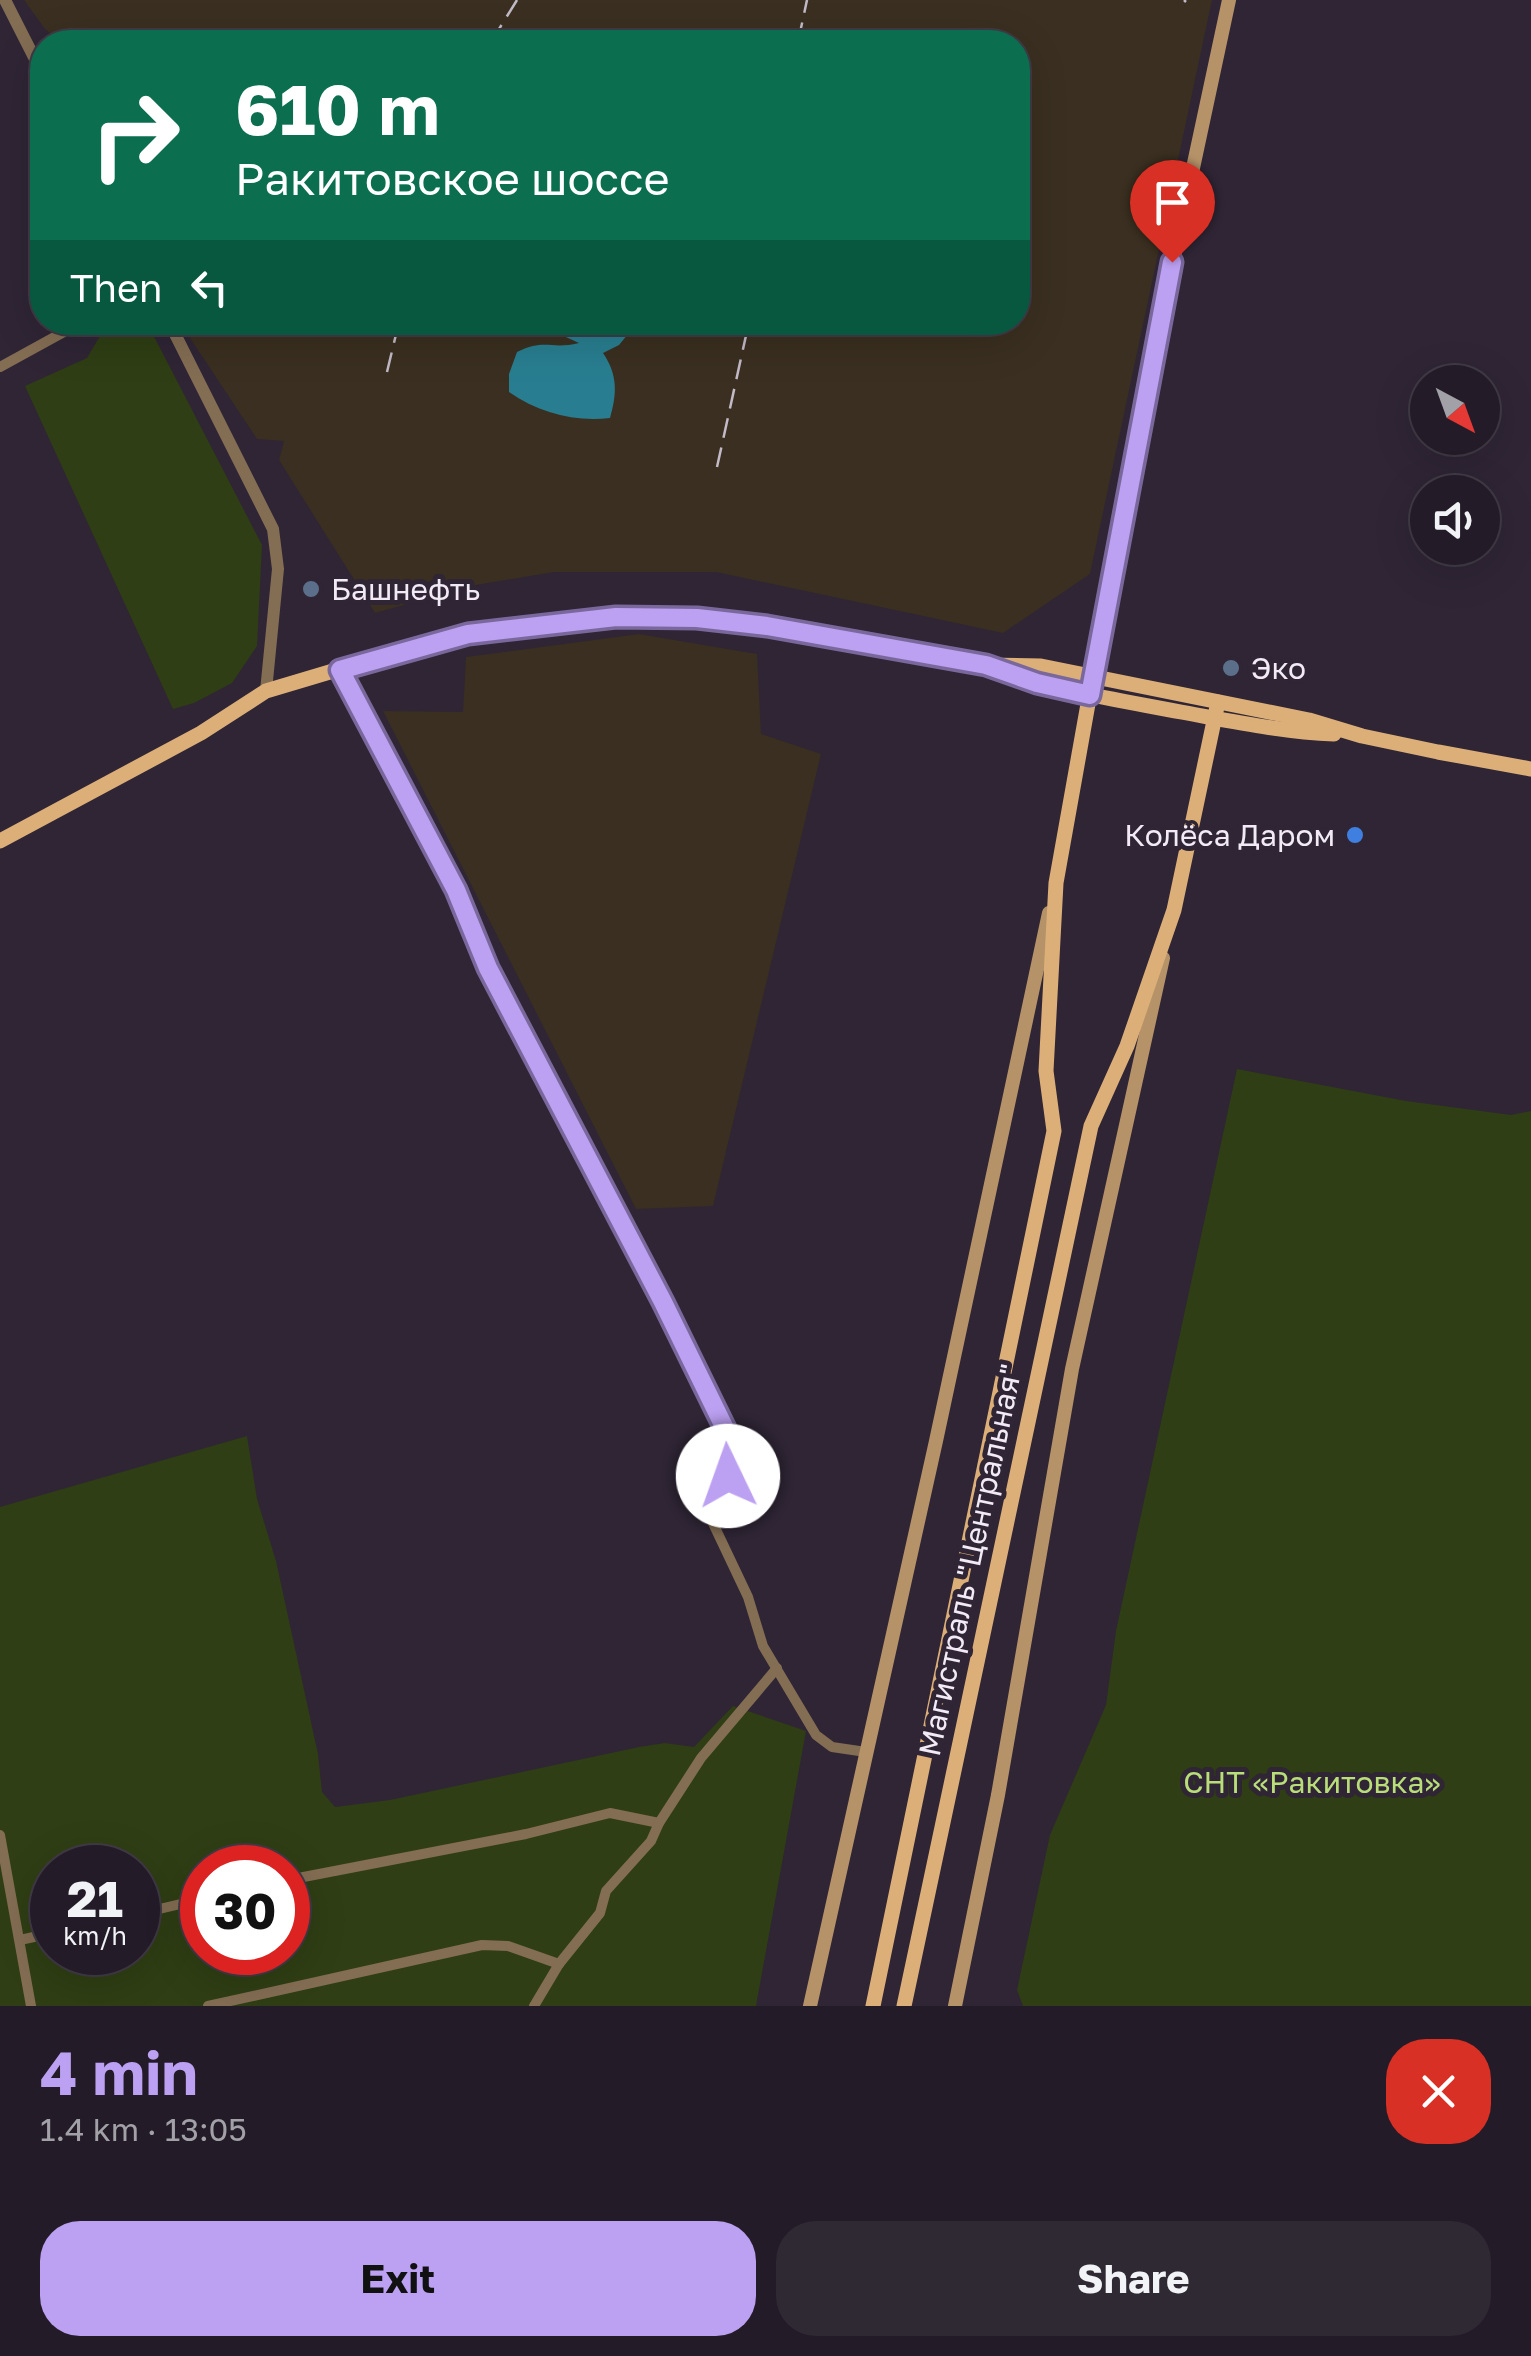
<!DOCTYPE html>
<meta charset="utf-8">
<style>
:root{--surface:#231c28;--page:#2f2934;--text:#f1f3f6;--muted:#a3a1a8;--line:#403a45;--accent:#bca0f2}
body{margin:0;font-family:"Golos Text",sans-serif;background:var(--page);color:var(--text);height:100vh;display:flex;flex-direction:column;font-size:38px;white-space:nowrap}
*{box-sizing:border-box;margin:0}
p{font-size:32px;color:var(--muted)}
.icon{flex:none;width:55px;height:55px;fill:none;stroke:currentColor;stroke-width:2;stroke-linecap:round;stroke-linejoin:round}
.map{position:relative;height:2006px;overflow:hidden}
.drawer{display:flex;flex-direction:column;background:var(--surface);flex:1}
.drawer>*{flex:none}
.guide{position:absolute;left:30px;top:30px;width:1000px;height:305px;border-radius:40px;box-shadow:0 10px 40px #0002,0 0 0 2px var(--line);background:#0b6e4f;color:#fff;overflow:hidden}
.needle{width:65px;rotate:139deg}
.fabs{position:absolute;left:1410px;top:365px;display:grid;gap:20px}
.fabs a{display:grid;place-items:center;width:90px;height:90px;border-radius:50%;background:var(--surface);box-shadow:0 10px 40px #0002,0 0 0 2px var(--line);font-size:50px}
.speed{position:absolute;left:30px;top:1845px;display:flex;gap:20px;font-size:50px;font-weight:700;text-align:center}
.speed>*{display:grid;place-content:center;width:130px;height:130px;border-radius:50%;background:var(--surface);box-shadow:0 10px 40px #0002,0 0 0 2px var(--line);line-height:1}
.speed small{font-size:25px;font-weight:400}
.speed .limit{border:15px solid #d22;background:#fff;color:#111}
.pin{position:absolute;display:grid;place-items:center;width:85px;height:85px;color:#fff;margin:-102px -42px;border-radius:50% 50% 50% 0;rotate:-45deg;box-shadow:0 0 10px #0007}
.pin .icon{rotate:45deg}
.me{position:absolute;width:110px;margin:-55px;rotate:357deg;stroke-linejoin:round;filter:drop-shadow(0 0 8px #0008)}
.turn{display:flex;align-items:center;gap:35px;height:210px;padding:0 40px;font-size:45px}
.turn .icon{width:130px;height:130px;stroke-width:2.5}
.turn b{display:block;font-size:70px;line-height:85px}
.then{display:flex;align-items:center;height:95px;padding:0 40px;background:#0003;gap:20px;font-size:38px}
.round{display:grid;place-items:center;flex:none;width:105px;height:105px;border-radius:40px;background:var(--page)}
.headline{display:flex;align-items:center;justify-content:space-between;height:170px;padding:0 40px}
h1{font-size:60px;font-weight:700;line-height:75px;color:var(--accent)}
.button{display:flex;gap:20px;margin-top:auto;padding:20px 40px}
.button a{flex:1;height:115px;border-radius:40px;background:var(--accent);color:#111;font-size:40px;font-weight:700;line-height:115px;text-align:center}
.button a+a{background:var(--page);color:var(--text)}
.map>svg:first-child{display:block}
.industrial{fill:#3a2f20}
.green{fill:#2f3e14;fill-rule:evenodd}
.water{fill:#287e90}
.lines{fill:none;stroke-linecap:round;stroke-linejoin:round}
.minor{stroke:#836d53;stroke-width:10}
.tertiary{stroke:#836d53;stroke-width:12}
.secondary{stroke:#b69268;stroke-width:14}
.primary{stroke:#ddaf78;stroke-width:15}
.rail{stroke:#c2bac6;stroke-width:2.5;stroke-dasharray:20 10;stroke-linecap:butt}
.route-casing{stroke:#7a689d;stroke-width:25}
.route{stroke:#bca0f2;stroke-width:18}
.service-dot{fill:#5c6f8a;stroke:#2f2535;stroke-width:4}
.shop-dot{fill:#3f7fe0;stroke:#2f2535;stroke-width:4}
.labels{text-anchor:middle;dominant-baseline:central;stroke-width:10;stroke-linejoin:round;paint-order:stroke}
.poi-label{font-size:30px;fill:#f2ebf6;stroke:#2f2535;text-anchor:start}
.street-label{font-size:30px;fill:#f2ebf6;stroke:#2f2535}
.park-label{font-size:30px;fill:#b9de79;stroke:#2f2535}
</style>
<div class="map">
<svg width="1531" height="2006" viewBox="0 0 1531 2006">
<rect width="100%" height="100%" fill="#2f2535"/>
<g class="industrial">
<path d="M24 0H1212L1090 574 1003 633 716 572H554L476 585 375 613 279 460 284 441 257 439 180 323 1018 322V42H61L45 29Z"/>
<path d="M639 634 757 654 761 734 821 754 713 1206 636 1209 383 711 463 712 466 657Z"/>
</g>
<g class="green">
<path d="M119 323H147L262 545 257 646 232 683 194 703 173 709 25 386 87 358 103 331Z"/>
<path d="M1237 1069 1406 1101 1511 1115 1531 1111V2006H1023L1017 1990 1050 1835 1106 1705 1116 1631Z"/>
<path d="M247 1436 257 1499 276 1561 318 1754 322 1792 335 1807 390 1800 639 1747 665 1743 694 1747 733 1706 806 1731 756 2006H0V1507ZM52 1868H138V1952H52ZM202 1868H288V1952H202Z"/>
</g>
<path class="water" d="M535 323H637L619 345 603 353C618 375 617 394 610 418 574 422 539 413 509 392V374L517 352C546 338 550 350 579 343Z"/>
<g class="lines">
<g class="minor">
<path d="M0 367 82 322"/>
<path d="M340 669 456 890 488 968 663 1302 735 1449 729 1476 715 1498 711 1519 748 1597 763 1646 816 1735 832 1747 866 1752"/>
<path d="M0 1835 31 2006"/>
<path d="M288 1880 526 1834 610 1813 659 1823"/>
<path d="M138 1914 202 1899"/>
<path d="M20 1940 52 1933"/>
<path d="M208 2006 482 1945 508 1946 559 1964"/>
<path d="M534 2006 559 1964 600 1913 606 1891 651 1841 659 1823 701 1758 777 1668"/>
</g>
<g class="tertiary">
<path d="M5 0 42 73"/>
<path d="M169 322 273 529 278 569 266 691"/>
</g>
<g class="secondary">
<path d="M1093 676 1166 294 1229 0"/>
<path d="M810 2006 936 1441 1049 913"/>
<path d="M955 2006 998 1795 1072 1369 1163 958"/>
</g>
<g class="primary">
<path d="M999 670C1058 691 1119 700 1181 712 1231 721 1283 732 1334 734"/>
<path d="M0 841 201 733 266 691 390 654 468 634 616 617 697 619 767 626 986 665 1041 666 1309 720 1362 736 1438 752 1531 769"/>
<path d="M873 2006 1054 1131 1046 1071 1056 883 1093 676"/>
<path d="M904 2006 1091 1126 1127 1046 1174 910 1218 702"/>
</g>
<g class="rail">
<path d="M1184 0 1186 2"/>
<path d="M491 42 517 0"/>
<path d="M798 42 807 0"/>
<path d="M387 372 399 322"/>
<path d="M717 467 749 322"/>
</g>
</g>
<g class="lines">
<defs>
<path id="route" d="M728 1476 735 1449 663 1302 488 968 456 890 340 670 468 634 616 617 697 618 767 626 986 665 1037 683 1090 695 1172 262"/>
</defs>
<use href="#route" class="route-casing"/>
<use href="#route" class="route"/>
</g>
<g class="service-dot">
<circle cx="311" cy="589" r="10"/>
<circle cx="1231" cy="668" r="10"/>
</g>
<circle class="shop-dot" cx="1355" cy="835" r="10"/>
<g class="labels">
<g class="poi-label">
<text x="331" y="589">Башнефть</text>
<text x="1251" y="668">Эко</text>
<text x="1335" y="835" text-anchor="end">Колёса Даром</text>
</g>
<g class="street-label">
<text transform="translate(970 1560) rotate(-78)">Магистраль "Центральная"</text>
</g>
<g class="park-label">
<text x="1312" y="1782">СНТ «Ракитовка»</text>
</g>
</g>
</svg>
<div class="fabs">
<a><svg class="needle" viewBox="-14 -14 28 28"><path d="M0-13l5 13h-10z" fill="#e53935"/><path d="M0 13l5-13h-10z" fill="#a3a1a8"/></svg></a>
<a><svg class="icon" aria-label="sound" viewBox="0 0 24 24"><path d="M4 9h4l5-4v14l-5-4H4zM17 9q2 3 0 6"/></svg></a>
</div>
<div class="speed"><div>21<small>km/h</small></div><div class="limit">30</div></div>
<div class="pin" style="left:1172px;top:262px;background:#d93025"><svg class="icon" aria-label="arrive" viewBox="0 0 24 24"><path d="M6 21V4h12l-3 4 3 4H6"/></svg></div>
<svg class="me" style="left:728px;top:1476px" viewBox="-20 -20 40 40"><circle r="19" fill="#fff"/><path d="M0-13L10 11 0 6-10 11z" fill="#bca0f2"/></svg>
<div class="guide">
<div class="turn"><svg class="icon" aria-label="right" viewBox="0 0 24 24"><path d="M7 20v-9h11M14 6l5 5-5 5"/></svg><div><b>610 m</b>Ракитовское шоссе</div></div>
<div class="then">Then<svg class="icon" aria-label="left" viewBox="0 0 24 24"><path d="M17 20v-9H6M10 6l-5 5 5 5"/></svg></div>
</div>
</div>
<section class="drawer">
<div class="headline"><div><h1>4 min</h1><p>1.4 km · 13:05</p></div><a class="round" style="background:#d93025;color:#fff"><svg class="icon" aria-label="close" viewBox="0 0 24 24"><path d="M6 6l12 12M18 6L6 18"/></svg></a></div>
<div class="button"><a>Exit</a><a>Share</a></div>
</section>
